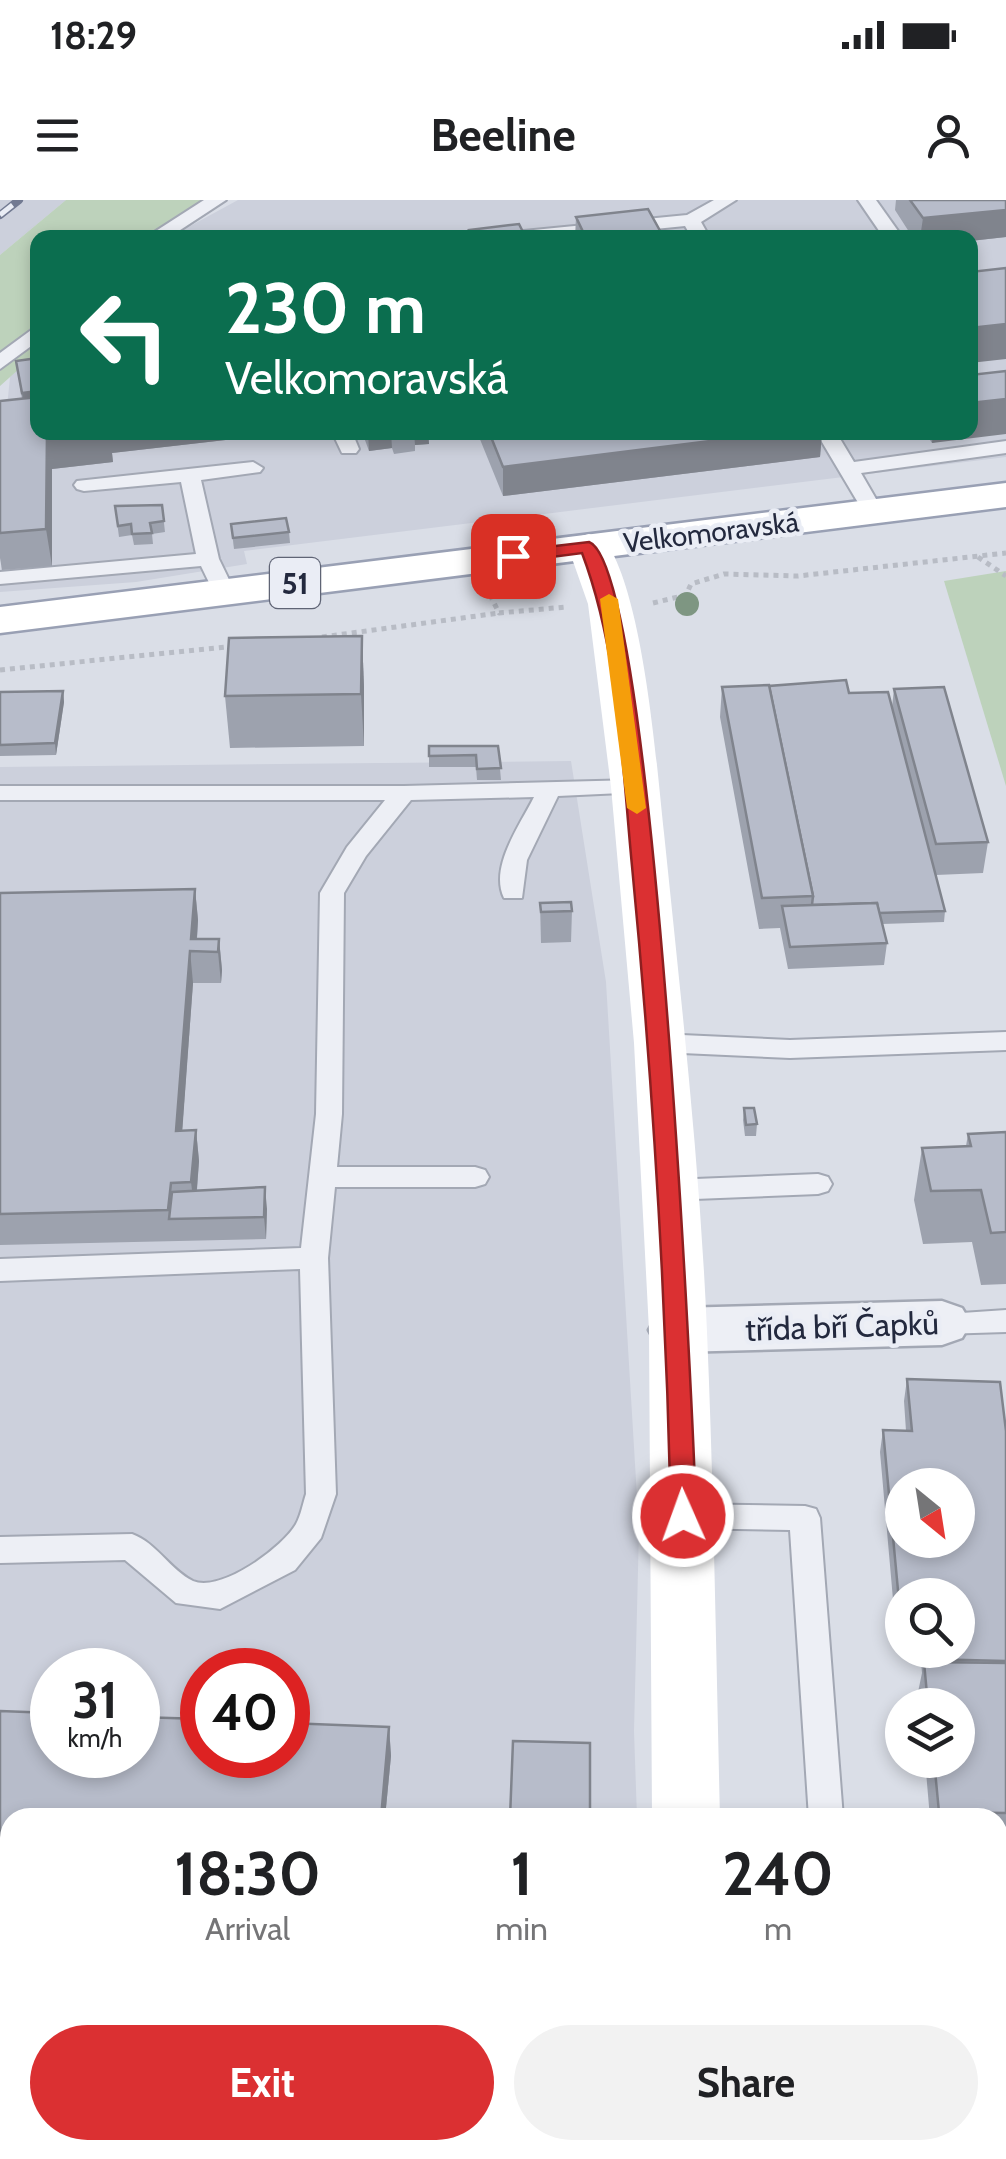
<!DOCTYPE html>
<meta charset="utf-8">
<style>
:root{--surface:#fff;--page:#f2f2f2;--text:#202124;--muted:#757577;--accent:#db3032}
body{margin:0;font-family:Cabin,sans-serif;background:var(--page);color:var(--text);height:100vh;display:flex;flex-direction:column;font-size:38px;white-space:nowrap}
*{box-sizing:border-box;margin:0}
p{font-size:32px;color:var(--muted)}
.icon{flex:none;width:55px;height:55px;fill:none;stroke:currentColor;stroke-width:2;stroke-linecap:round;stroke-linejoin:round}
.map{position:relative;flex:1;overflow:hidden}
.details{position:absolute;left:0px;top:1608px;width:1008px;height:352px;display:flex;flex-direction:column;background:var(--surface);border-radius:30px 30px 0 0;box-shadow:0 5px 15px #0003}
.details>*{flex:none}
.banner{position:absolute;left:30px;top:30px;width:948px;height:210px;border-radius:20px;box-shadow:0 5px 15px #0003;background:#0b6e4f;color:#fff;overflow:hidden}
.needle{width:65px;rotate:150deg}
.controls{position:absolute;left:885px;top:1268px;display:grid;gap:20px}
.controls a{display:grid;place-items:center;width:90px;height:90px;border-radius:50%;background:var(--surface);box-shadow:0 5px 15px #0003;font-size:50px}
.speed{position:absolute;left:30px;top:1448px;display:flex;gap:20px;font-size:50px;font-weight:700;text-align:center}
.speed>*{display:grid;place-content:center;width:130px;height:130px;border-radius:50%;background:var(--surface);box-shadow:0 5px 15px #0003;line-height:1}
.speed small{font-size:25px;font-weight:400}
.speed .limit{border:15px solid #d22;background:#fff;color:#111}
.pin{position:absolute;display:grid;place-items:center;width:85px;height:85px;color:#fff;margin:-42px;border-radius:20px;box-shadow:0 5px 15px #0006}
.me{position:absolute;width:110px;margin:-55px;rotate:358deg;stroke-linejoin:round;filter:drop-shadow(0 0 8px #0008)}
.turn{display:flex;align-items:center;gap:35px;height:210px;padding:0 30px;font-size:45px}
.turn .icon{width:130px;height:130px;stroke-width:2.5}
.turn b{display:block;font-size:70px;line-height:85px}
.eta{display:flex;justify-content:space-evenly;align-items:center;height:170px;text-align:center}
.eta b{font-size:60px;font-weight:700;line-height:70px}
.action{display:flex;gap:20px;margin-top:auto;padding:20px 30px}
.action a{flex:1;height:115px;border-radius:60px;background:var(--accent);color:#fff;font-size:40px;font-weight:700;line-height:115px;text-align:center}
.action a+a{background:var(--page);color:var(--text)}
.status{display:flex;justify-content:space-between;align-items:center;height:70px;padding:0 50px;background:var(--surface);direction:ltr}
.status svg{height:28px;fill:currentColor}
header{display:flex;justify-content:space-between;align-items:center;height:130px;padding:0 30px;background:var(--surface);font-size:45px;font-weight:700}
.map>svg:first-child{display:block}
.built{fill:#ccd0dc;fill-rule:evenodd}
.green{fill:#bdd2bb}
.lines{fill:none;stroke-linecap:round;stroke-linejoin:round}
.lane-casing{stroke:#a3a8b4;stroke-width:4}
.street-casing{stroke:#a3a8b4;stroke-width:5}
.primary-casing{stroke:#99a0b4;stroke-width:5}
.path-far1{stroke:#b8bcc5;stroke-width:5;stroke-dasharray:5 5;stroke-linecap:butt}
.path{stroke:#b8bcc5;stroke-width:8;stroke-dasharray:9 9;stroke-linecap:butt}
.lane{fill:#edeff5;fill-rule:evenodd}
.street{fill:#edeff5;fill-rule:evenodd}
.secondary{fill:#fff;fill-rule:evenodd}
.primary{fill:#fff;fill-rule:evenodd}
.rail-casing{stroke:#727a92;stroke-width:8}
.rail{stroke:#eaedf5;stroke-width:5;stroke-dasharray:16;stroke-linecap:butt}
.tree{fill:#7e9682}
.wall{fill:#9da2ae}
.shaded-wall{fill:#80848d}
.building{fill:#b7bcca;stroke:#80848d;stroke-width:2.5;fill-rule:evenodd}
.route{fill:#db3032;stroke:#8e1f20;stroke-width:2.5}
.slow{fill:#f59e0b}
.labels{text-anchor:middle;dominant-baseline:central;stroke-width:9;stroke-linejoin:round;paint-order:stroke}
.far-street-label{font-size:28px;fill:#23293e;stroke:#eaedf5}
.shield{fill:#eaedf5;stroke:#5f6475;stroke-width:2.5}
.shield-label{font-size:30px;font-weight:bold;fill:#23293e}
.street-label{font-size:32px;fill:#23293e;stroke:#eaedf5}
</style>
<div class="status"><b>18:29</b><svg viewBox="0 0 49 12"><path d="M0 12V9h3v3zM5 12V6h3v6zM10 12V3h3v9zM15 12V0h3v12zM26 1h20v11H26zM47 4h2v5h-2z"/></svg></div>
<header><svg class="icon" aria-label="menu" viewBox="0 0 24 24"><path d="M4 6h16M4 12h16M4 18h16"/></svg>Beeline<svg class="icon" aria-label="person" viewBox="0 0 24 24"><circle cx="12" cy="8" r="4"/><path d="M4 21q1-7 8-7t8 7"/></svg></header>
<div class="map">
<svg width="1006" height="1959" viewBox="0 0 1006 1959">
<rect width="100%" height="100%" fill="#dadee7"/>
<g class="built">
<path d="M0 0H66L0 55Z"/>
<path d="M238 0H1006V257L244 351 247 364 136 382 0 392 4 237 10 177 37 153 38 232H970V38L170 37Z"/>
<path d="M571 561 606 782 639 1330 634 1531 637 1617 10 1618V1950H594L593 1959H0V567ZM52 1470H138V1555H52ZM202 1470H288V1555H202Z"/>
</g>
<g class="green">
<path d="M66 0H219L170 37 38 38 37 153 0 186V55Z"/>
<path d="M1006 371V586L944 381Z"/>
</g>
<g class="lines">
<defs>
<g id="lane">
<path d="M204 0H226L168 38H145Z"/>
<path d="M714 0H736L701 22 710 38H692L685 26 565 38H493L502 33 687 15Z"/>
<path d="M858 0H876L903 38H884Z"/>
<path d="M38 125V141L0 169V153Z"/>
<path d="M332 232H352L359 249 356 253H342Z"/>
<path d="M816 232H836L854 262 1006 241V253L861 273 883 311 873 317 863 311Z"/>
<path d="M253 262 263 268 260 272 201 280 219 359 235 392 232 397H216L201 366 0 384V372L196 354 181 282 84 291 77 289 74 285 77 281Z"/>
<path d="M635 580 643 582 647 587 643 592 558 596 527 660 522 698H504C489 667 520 625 534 597L411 600 366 656 344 693 342 914 337 967H475L485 970 489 977 485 984 475 987H335L328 1058 336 1294 321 1338 295 1370 220 1409 176 1403 125 1360 0 1363V1337L132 1334C157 1343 170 1370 193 1381 221 1393 283 1347 296 1324 301 1315 303 1303 306 1294L300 1069 0 1081V1059L301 1048 316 914 320 693 347 647 385 600H0V586H404Z"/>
<path d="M1006 832V850L790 858 660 852 651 849 647 843 651 837 660 834 790 840Z"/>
<path d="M818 974 828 977 832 984 828 991 818 994 670 1000 660 997 656 990 660 983 670 980Z"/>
<path d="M1006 1110V1132L942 1134 932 1131 928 1123 932 1115Z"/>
<path d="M683 1304 805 1306 816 1309 820 1318 843 1618H809L790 1330 683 1328 672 1325 668 1316 672 1307Z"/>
<path d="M998 1740 1006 1743V1778L998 1775Z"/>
<path d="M0 1785 10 1786V1820L0 1819Z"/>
<path d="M10 1922V1950H24L21 1959H0V1926Z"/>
<path d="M393 1950H431L429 1959H391Z"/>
<rect x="838" y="1950" width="38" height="9"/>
</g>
<path id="street" d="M942 1101 962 1108 971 1123 962 1138 942 1145 678 1152 658 1146 649 1130 658 1114 678 1108Z"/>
<path id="primary" d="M1006 283V307L0 433V407Z"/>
</defs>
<use href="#lane" class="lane-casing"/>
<use href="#street" class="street-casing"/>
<use href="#primary" class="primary-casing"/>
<g class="path-far1">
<path d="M978 357 1006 376"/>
<path d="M490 395 499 413 566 407"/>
<path d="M653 403 686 395 691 384 724 374 798 376 1006 353"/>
<path d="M322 437 499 413"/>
<path d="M0 470 235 446"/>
</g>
<path class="path" d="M998 1856 1006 1861"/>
<use href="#lane" class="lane"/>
<use href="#street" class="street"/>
<g class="secondary">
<path d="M589 334 604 338C644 395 656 560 664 633 681 799 700 965 707 1132 714 1294 716 1456 720 1618H652L649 1130 634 843 611 587 588 404 568 347 574 338Z"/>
<rect x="644" y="1950" width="74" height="9"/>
</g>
<use href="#primary" class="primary"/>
<defs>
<path id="rail" d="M0 15 19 0"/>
</defs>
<use href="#rail" class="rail-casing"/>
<use href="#rail" class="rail"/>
</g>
<circle class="tree" cx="687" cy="404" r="12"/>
<g class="wall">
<path d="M896 0H1006V37L970 41V38H913L895 10Z"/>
<path d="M576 17 664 38H575Z"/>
<path d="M16 161 260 236 112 253 113 262 52 269V366L2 370 0 358V201L22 199Z"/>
<path d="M362 232H428L429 244 415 245V251L394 254 392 248 369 251Z"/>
<path d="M477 232H822L820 257 503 296Z"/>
<path d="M925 232H970L932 243Z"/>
<path d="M162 305 165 332 152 334 153 344 134 345 132 335 119 337 115 306Z"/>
<path d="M231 324 289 332 290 343 234 349Z"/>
<path d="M362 436 364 487V546L230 548 225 496Z"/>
<path d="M722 487 849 493 892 507 894 489 988 642 983 673 936 675 945 711 944 722 882 724 887 743 884 765 788 769 780 728 759 729 720 517Z"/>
<path d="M63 491 64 502 56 555 0 556V492Z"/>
<path d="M429 546H498L501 580H477L476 567H429Z"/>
<path d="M195 689 198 720 197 739H219L222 770 221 783H193L182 931 196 930 199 961 197 990 267 1009 266 1039 0 1045V693Z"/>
<path d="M540 703 572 711 571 742 541 743Z"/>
<path d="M744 908 757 924 756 936H745L743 920Z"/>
<path d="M1006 932V1084L981 1085 972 1042 923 1044 914 1000 922 948 966 946 968 934Z"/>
<path d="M907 1179 1006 1231V1642H998V1618H930L925 1560H958V1505H919L918 1492 922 1473 920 1450H958V1395H902V1423L895 1422 880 1252 883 1230 906 1231 904 1201Z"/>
<path d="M0 1511 389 1527 391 1556 385 1618H10V1724L0 1723Z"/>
</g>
<g class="shaded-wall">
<path d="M1006 10V37L970 41V38H920L923 18Z"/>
<path d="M1006 124V159L970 163V128Z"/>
<path d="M38 191V227L27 228 22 193Z"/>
<path d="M1006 199V234L932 243 933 232H970V203Z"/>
<path d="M260 232V236L112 253 113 262 52 269V366L46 329 47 233Z"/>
<path d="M368 232H391L392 248 369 251Z"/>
<path d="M414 232H428L429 244 415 245Z"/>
<path d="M783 232H822L820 257 503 296V267Z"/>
<path d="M362 436 364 487V546L361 494Z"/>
<path d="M63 491 64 502 56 555 55 543Z"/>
<path d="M195 689 198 720 196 751 191 739Z"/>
<path d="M219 739 222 770 221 783 218 752Z"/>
<path d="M190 751 193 783 180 962 176 931Z"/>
<path d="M196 930 199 961 195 1013 191 982Z"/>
<path d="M265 987 267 1009 266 1039 264 1017Z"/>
<path d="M389 1527 391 1556 385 1618H381Z"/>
</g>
<g class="building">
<path d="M910 0H1006V10L923 18Z"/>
<path d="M648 9 664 38H586L576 17Z"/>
<path d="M519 24 526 38H472L469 30Z"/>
<path d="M1006 68V124L970 128V72Z"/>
<path d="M38 158V191L22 193 16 161Z"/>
<path d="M1006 171V199L970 203V175Z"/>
<path d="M38 197V232H50L47 233 46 329 0 333V201Z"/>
<path d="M489 232H783L503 267Z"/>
<path d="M162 305 164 321 150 323 152 333 132 334 131 324 118 326 115 306Z"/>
<path d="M286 318 289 332 233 338 231 324Z"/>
<path d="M362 436 361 494 225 496 229 438Z"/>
<path d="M846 480 849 493 888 492 945 711 879 713 877 703 812 705 813 696 769 486Z"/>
<path d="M769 485 813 696 762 698 722 487Z"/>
<path d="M944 487 988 642 936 644 894 489Z"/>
<path d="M63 491 55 543 0 545V492Z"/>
<path d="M429 546H498L501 568 477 569 476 555 429 556Z"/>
<path d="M195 689 191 739H219L218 752 190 751 176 931 196 930 191 982 171 983 168 1010 0 1014V693Z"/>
<path d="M571 702 572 711 541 712 540 703Z"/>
<path d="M877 703 887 743 790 747 782 706Z"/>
<path d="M744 908H754L757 924 746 925Z"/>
<path d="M1006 932V1032L991 1033 981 990 931 991 922 948 971 946 968 934Z"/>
<path d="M265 987 264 1017 169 1019 172 992Z"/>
<path d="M907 1179 1000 1182 1006 1231V1461L926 1459V1450H958V1395H902V1401H899L883 1230 912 1231ZM902 1285H958V1340H902Z"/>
<path d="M924 1462 1006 1463V1613L939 1612 934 1560H958V1505H928Z"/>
<path d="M0 1511 52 1513V1555H138V1517L202 1519V1555H288V1523L389 1527 381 1618H10V1696L0 1695Z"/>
<path d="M513 1541 590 1543V1618H510Z"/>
<path d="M459 1952 520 1959H458Z"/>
</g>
<path class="route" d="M589 342C654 366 693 1206 696 1316L692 1323 683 1326 674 1323 671 1316C666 1099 653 883 632 666 622 563 619 451 582 353L513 362 504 356 513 351Z"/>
<path class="slow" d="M609 394 618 399 646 608 637 614 627 608 600 399Z"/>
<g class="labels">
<g class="far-street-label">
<text transform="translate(711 332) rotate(-7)">Velkomoravská</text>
</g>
<rect class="shield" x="270" y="358" width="50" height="50" rx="8"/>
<g class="shield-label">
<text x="295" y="383">51</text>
</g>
<g class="street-label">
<text transform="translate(842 1126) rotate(-2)">třída bří Čapků</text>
</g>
</g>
</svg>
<div class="controls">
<a><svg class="needle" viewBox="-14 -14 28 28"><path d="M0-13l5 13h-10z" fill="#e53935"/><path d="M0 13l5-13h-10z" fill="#757577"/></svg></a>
<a><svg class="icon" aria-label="search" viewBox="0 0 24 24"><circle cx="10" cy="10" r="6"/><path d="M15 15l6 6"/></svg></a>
<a><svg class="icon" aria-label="layers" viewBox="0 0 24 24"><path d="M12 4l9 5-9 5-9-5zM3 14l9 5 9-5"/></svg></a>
</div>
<div class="speed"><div>31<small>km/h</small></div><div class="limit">40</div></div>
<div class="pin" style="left:513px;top:356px;background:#d93025"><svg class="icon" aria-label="arrive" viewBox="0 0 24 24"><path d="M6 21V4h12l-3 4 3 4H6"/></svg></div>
<svg class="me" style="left:683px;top:1316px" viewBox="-20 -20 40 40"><circle r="17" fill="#db3032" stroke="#fff" stroke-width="3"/><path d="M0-11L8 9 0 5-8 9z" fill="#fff"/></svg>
<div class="banner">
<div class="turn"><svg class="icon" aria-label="left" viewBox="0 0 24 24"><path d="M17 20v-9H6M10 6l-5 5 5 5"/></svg><div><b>230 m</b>Velkomoravská</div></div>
</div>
<section class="details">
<div class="eta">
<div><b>18:30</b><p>Arrival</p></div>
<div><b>1</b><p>min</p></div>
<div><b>240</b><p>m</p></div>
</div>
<div class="action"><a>Exit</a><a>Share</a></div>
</section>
</div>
